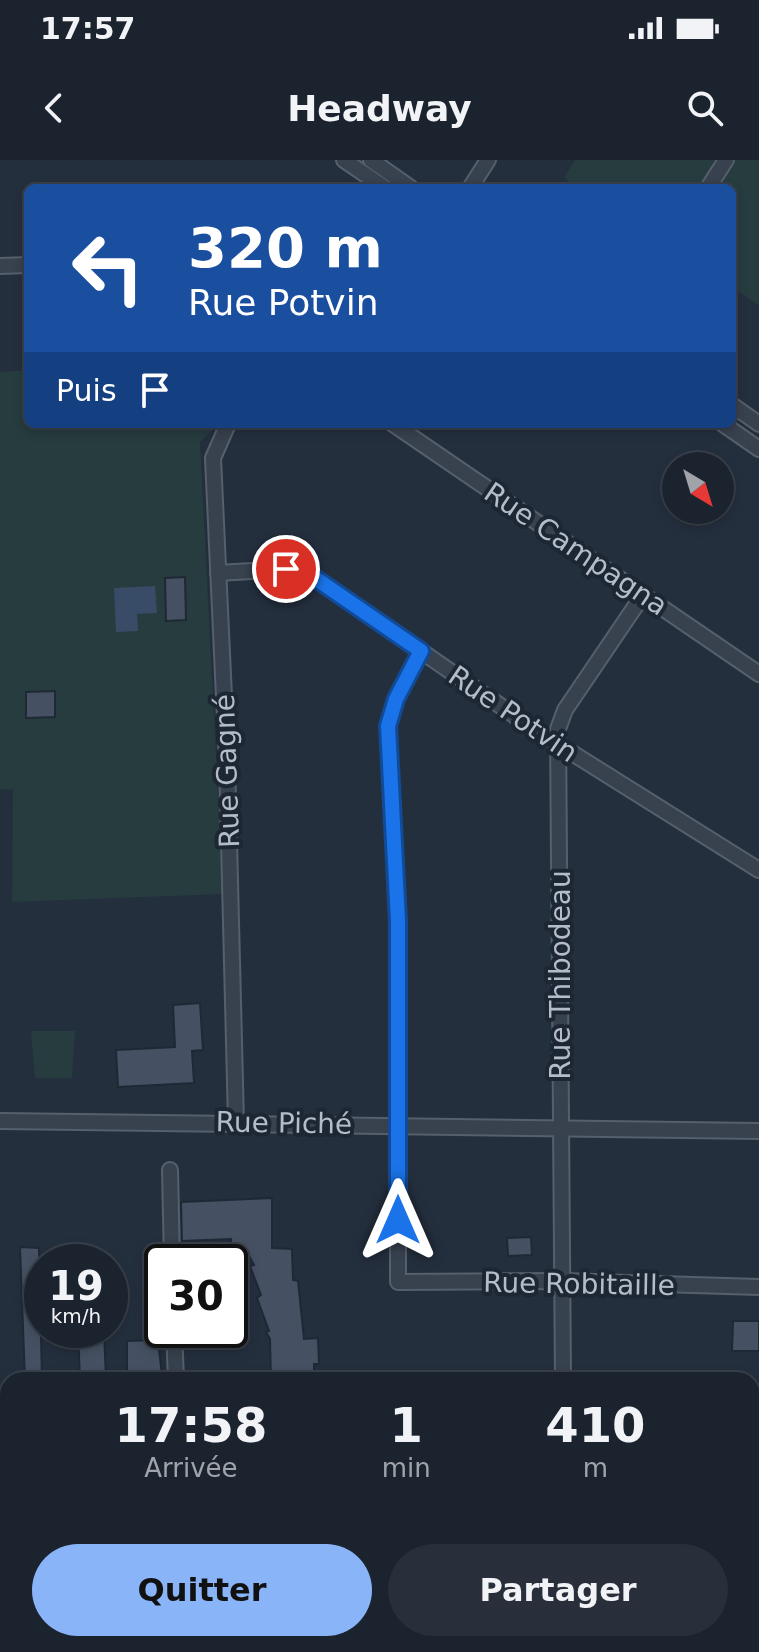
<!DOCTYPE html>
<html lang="fr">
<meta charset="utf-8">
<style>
:root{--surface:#1b232e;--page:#282f3a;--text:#f1f3f6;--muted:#a0a4aa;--line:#39404a;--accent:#8ab4f8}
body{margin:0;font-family:"DejaVu Sans",sans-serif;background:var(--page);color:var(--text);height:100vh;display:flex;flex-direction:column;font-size:30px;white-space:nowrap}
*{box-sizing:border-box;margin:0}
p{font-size:26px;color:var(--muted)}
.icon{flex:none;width:44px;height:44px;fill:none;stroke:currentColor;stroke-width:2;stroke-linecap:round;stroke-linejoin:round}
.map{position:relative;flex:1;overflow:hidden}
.details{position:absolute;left:0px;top:1212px;width:760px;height:280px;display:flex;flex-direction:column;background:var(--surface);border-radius:24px 24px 0 0;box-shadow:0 4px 12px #0003,0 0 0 2px var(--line)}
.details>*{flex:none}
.banner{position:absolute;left:24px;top:24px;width:712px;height:244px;border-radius:12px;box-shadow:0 4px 12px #0003,0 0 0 2px var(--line);background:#1a4fa0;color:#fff;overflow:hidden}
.needle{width:52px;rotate:142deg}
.controls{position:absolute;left:662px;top:292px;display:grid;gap:16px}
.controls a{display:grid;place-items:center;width:72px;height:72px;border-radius:50%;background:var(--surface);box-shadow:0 4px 12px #0003,0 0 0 2px var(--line);font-size:40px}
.speed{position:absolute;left:24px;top:1084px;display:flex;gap:16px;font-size:40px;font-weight:700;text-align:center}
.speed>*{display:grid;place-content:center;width:104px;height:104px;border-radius:50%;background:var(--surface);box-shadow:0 4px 12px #0003,0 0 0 2px var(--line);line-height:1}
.speed small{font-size:20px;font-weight:400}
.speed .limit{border:4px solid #111;border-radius:12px;background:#fff;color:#111}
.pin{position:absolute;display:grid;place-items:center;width:68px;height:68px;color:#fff;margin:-34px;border:4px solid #fff;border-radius:50%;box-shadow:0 2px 8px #0007}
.me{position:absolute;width:88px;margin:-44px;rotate:0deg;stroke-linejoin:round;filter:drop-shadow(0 0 6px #0008)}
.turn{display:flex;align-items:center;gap:28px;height:168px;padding:0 32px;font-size:36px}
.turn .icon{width:104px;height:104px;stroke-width:2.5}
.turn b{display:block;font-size:56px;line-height:68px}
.then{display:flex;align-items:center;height:76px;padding:0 32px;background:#0003;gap:16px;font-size:30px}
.eta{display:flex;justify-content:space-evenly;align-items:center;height:136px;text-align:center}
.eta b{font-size:48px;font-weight:600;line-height:56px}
.button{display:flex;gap:16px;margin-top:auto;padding:16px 32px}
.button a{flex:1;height:92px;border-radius:48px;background:var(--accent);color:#111;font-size:32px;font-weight:600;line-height:92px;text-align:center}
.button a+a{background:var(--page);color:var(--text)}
.status{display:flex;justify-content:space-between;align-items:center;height:56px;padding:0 40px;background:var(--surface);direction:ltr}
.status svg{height:22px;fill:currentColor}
header{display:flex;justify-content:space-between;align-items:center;height:104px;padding:0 32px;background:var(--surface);font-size:36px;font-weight:600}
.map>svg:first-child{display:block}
.green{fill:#263c3f}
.water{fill:#394c67}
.building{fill:#455162;stroke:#1f2835;stroke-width:2}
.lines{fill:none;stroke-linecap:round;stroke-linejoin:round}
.minor-casing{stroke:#565f6c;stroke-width:18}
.minor{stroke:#38414e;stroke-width:14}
.route-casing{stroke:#114b97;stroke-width:20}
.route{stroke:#1a73e8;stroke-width:14}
.labels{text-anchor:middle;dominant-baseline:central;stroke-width:8;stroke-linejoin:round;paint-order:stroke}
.street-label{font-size:28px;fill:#b4bcc9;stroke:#1d2633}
</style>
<div class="status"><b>17:57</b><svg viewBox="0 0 49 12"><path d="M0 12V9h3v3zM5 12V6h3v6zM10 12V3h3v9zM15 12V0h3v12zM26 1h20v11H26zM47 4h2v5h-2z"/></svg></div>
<header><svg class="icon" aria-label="back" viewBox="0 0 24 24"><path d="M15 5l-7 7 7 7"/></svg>Headway<svg class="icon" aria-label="search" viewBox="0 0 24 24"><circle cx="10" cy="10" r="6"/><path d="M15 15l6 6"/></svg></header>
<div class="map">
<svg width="759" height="1492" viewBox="0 0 759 1492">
<rect width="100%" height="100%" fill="#242f3e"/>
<g class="green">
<path d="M575 0H759V145L732 127V28H579L564 18Z"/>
<path d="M28 210V264H219L200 282 223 734 12 742 13 630 0 629V212Z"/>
<path d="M31 871H75L72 918H35Z"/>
</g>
<path class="water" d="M155 426 157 453 137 454 138 471 116 472 114 428Z"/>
<g class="building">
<path d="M185 417 186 460 166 461 165 418Z"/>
<path d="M55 531V557L26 558V532Z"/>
<path d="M200 843 203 890 192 891 194 923 118 927 116 890 175 887 173 845Z"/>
<path d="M272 1038V1088L292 1089 293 1120 298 1121 304 1179 318 1178 319 1204H314V1220H271L270 1179 266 1172 269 1171 257 1138 261 1135 250 1106 254 1105 246 1090 231 1091V1079L182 1081 181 1042Z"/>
<path d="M531 1077 532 1095 508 1096 507 1078Z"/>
<path d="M20 1087 39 1088 42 1220H25Z"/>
<path d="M733 1161H759V1191H732Z"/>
<path d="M78 1170H104L106 1220H80Z"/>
<path d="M158 1180 162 1216 159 1220H127V1181Z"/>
</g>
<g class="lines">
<defs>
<g id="minor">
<path d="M344 0 385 28"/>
<path d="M371 0 411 28"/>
<path d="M470 28 488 0"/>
<path d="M708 28 726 0"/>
<path d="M0 106 28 105"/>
<path d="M732 245 759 264"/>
<path d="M228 264 213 298 227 602 236 962"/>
<path d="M393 264 759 514"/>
<path d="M723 264 759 289"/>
<path d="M218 413 286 409 312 416 537 571 759 710"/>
<path d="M421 491 396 539 388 566 398 761V1122L562 1121 759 1127"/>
<path d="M0 961 759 971"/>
<path d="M170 1010 172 1102"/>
<path d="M174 1170 176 1220"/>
<path d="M563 1220 558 569 565 550 643 435"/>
<path d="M0 1256 8 1257"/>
<path d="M752 1276H759"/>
<path d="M0 1436H8"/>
<path d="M134 1484 136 1492"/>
<path d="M377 1492 379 1484"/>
<path d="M405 1492 407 1484"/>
<path d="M606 1492 607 1484"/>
<path d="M731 1492 732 1484"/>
</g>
</defs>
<use href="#minor" class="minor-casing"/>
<use href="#minor" class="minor"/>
</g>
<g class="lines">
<defs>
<path id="route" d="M286 409 312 416 421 491 396 539 388 566 398 761V1060"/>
</defs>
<use href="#route" class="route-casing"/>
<use href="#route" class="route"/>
</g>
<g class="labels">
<g class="street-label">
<text transform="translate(576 389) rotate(34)">Rue Campagna</text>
<text transform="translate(513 554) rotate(34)">Rue Potvin</text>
<text transform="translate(227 611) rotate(-92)">Rue Gagné</text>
<text transform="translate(560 815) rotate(-90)">Rue Thibodeau</text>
<text transform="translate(284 963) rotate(1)">Rue Piché</text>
<text transform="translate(579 1124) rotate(1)">Rue Robitaille</text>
</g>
</g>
</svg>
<div class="controls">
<a><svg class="needle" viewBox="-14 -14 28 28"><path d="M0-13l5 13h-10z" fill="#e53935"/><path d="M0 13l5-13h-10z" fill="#a0a4aa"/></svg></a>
</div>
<div class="speed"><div>19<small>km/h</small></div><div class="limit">30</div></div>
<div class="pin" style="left:286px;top:409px;background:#d93025"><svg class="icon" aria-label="arrive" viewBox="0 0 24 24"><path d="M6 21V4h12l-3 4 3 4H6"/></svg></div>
<svg class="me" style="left:398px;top:1060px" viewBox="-20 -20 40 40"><path d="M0-17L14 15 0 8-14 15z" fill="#1a73e8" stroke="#fff" stroke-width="4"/></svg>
<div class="banner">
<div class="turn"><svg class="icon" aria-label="left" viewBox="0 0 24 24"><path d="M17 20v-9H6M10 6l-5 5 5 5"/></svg><div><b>320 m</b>Rue Potvin</div></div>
<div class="then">Puis<svg class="icon" aria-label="arrive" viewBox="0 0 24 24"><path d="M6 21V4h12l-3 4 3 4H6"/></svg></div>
</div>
<section class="details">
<div class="eta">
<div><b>17:58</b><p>Arrivée</p></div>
<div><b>1</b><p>min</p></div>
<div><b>410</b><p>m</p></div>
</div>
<div class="button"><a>Quitter</a><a>Partager</a></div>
</section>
</div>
